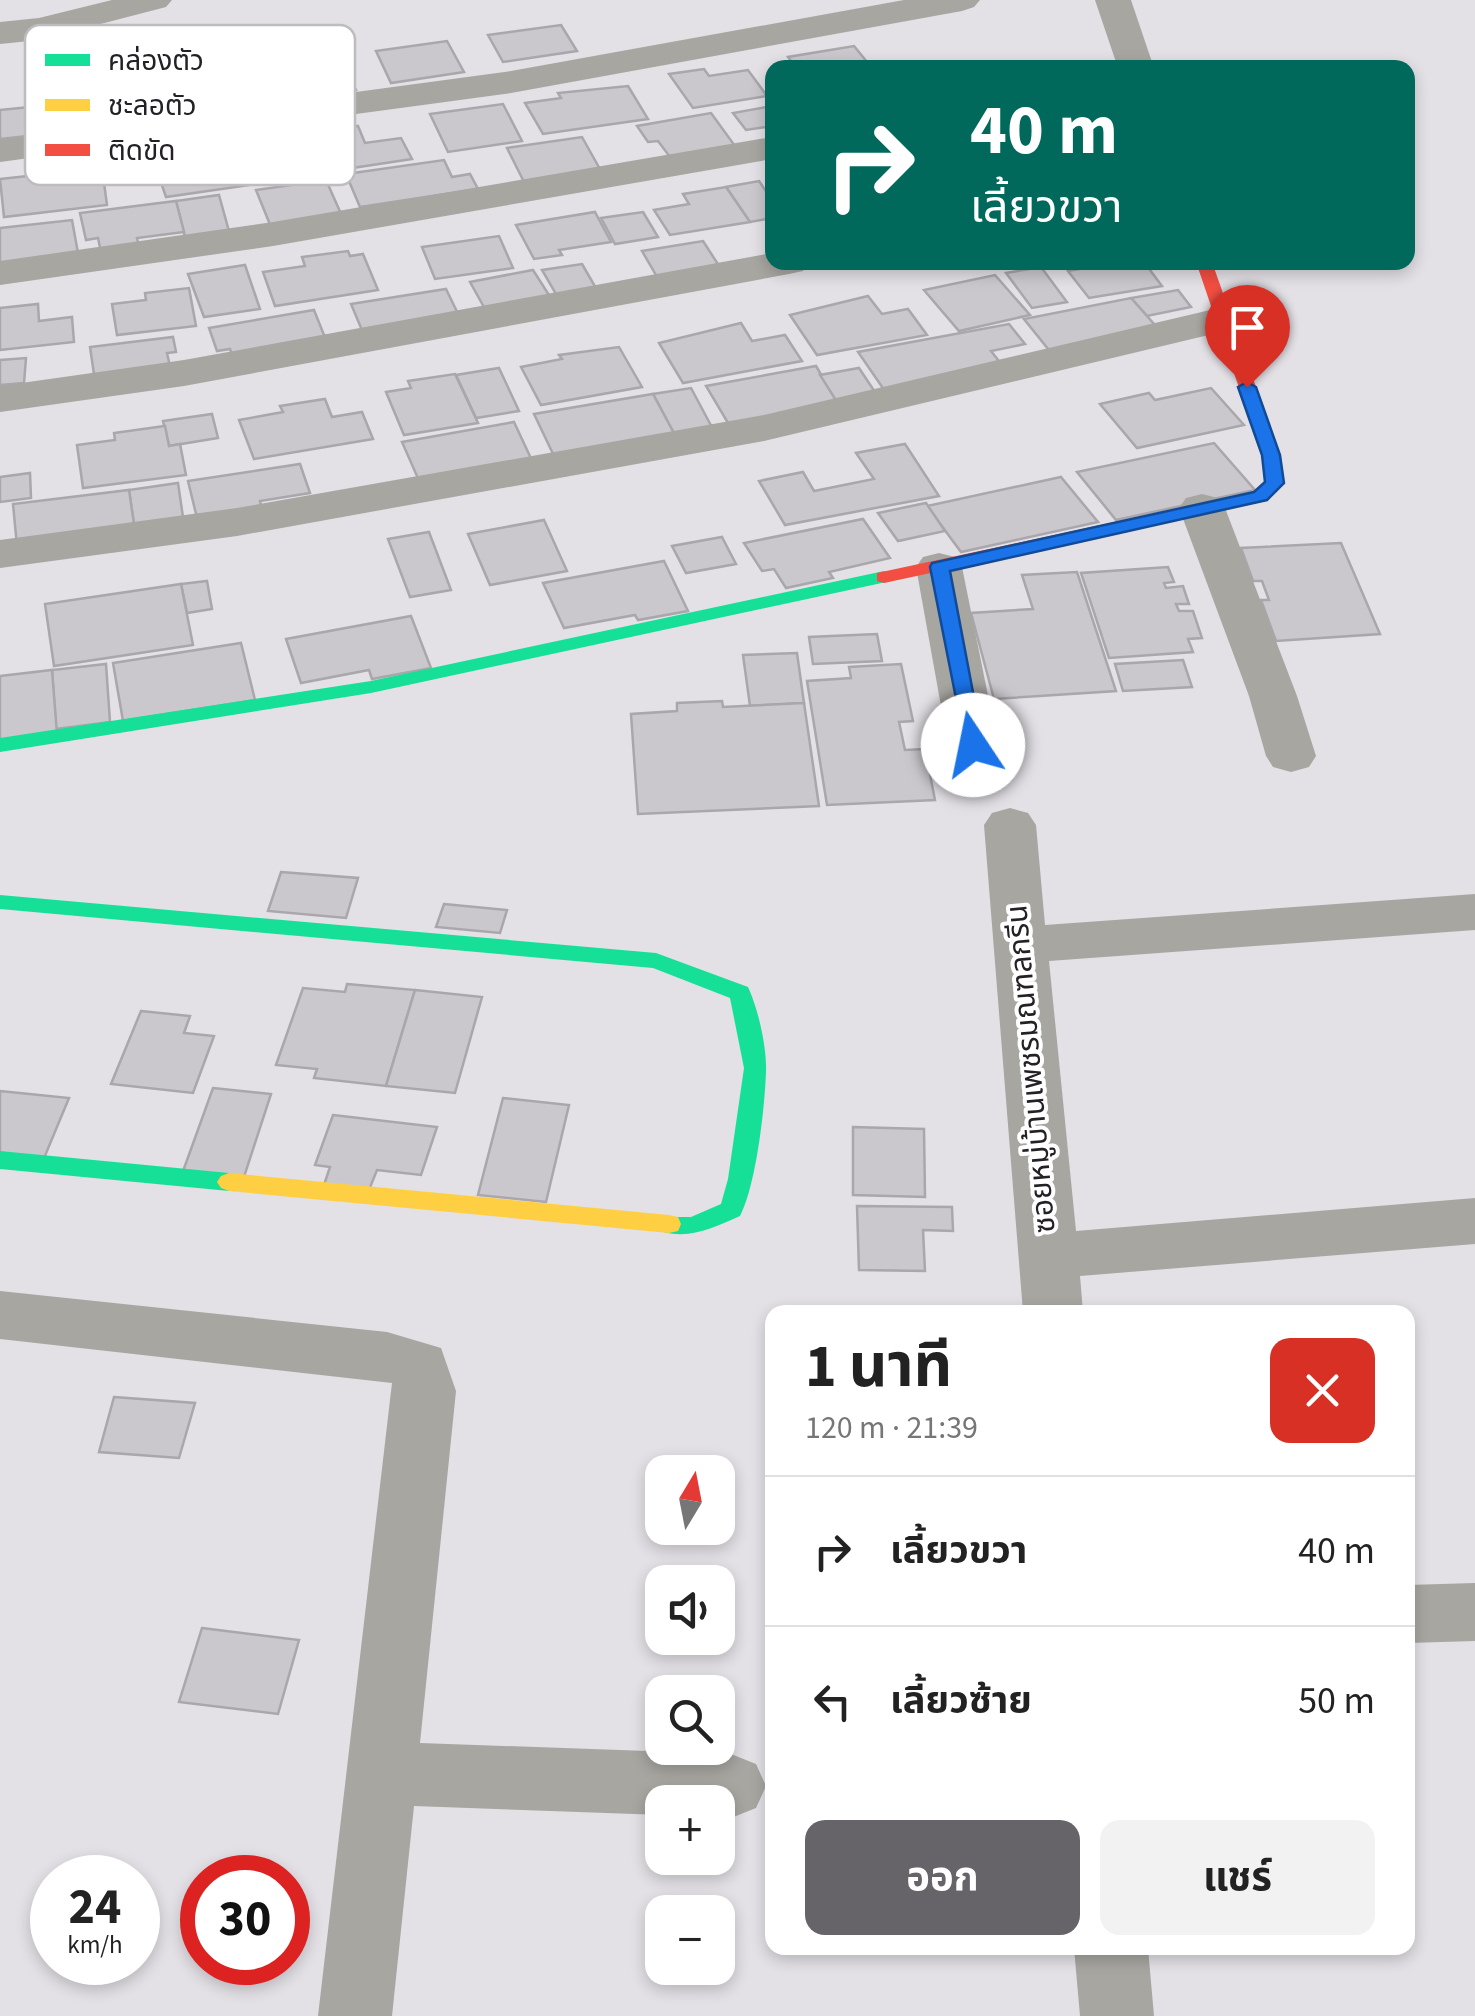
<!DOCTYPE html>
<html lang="th">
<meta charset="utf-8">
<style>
:root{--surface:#fff;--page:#f2f2f2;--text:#222;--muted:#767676;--line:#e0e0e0;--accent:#676469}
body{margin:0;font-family:"Source Sans 3","Noto Sans Thai",sans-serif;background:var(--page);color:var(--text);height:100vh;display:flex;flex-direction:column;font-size:38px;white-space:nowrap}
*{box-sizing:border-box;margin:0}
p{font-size:32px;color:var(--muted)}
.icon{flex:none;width:55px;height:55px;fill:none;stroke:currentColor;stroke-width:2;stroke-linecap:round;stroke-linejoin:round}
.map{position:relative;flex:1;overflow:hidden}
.drawer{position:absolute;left:765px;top:1305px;width:650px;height:650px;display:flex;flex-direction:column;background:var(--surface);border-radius:20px;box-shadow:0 5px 15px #0003}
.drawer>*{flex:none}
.hud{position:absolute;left:765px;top:60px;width:650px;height:210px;border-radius:20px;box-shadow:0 5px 15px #0003;background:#00695c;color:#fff;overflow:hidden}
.needle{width:65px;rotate:10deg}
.controls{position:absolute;left:645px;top:1455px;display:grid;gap:20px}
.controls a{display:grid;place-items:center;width:90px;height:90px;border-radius:20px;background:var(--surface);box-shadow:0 5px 15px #0003;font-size:50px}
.speed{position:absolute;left:30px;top:1855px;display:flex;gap:20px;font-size:50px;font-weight:700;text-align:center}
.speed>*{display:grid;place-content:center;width:130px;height:130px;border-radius:50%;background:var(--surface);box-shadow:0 5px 15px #0003;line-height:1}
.speed small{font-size:25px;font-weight:400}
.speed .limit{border:15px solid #d22;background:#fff;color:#111}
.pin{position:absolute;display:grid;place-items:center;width:85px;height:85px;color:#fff;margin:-102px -42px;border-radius:50% 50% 50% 0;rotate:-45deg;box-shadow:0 0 10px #0007}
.pin .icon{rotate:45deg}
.me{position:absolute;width:110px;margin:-55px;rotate:349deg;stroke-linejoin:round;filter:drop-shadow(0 0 8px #0008)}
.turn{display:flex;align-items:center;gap:35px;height:210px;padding:0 40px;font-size:45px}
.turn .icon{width:130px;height:130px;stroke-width:2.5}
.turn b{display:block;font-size:70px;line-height:85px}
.round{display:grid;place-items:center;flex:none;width:105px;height:105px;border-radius:20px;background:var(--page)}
.head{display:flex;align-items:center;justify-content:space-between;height:170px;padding:0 40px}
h1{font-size:60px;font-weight:700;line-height:75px}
.cta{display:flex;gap:20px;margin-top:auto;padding:20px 40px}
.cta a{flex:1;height:115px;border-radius:20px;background:var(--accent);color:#fff;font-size:40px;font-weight:700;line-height:115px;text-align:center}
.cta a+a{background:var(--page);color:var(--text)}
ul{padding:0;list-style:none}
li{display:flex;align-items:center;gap:30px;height:150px;padding:0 40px;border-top:2px solid var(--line)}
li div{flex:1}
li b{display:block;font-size:38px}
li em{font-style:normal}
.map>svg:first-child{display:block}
.building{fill:#cbc8cd;stroke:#a9a6ac;stroke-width:2.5}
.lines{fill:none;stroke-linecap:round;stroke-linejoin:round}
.street{fill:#a7a6a1;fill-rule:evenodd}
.fast{fill:#16e098;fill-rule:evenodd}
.slow{fill:#ffcf43;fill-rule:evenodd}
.jam{fill:#f24e42;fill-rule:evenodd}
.route{fill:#1a73e8;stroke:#114b97;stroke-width:2.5}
.labels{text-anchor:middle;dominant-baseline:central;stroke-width:8;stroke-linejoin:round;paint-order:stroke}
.street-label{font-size:30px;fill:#242126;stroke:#fff}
.key{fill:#fff;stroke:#bdbcbe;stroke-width:2.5}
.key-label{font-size:28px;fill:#242126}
</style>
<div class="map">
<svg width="1475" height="2016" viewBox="0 0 1475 2016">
<rect width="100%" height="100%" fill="#e3e0e6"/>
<g class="building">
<path d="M561 25 577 51 503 62 488 35Z"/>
<path d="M447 41 464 72 391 83 376 51Z"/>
<path d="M854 46 872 68H796L788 57Z"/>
<path d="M340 58 356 90 280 101 266 68Z"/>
<path d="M704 69 709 76 748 70 767 96 693 108 669 74Z"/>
<path d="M628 86 648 119 543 134 525 103 561 98 558 93Z"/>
<path d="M79 102 83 130 0 139V110Z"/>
<path d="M503 104 522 141 448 152 430 114Z"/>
<path d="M772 106V137L765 127 746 130 733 113Z"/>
<path d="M711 113 735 146 670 157 658 141 648 142 637 126Z"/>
<path d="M358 126 365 143 401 138 412 159 299 176 285 144 320 139 317 132Z"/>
<path d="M582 137 601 171 524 182 507 148Z"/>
<path d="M227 149 233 166 268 161 276 181 166 197 153 159Z"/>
<path d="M444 160 452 177 470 174 478 189 360 207 346 174Z"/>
<path d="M102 168 107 205 4 217 0 179Z"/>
<path d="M326 180 342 216 271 227 256 190Z"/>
<path d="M759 181 772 200V218L750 222 726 187Z"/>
<path d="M726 187 750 222 670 235 654 210 689 204 683 194Z"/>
<path d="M219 195 230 235 186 241 176 201Z"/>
<path d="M176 201 184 232 137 238 139 247 101 252 98 238 86 240 80 213Z"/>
<path d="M595 212 611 242 559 250 562 255 534 259 516 225Z"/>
<path d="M643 212 658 237 615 244 601 218Z"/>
<path d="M72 220 78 253 0 268V228Z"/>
<path d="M499 236 513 268 435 279 422 247Z"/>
<path d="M703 241 723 272 660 282 642 251Z"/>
<path d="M348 251 350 256 363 254 378 290 275 306 263 272 305 266 302 257Z"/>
<path d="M1099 262H1144L1162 286 1089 298 1068 271 1101 265Z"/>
<path d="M582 264 600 295 560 301 542 270Z"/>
<path d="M245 265 260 309 204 317 188 274Z"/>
<path d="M1041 267 1067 302 1032 308 1006 273Z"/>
<path d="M533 270 554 303 489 316 470 282Z"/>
<path d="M995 275 1030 315 959 331 924 290Z"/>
<path d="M189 288 196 326 117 335 112 304 146 300 145 293Z"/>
<path d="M446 289 462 322 364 335 351 304Z"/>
<path d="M1178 290 1191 307 1147 316 1131 298Z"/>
<path d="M868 296 882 314 908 309 927 335 817 355 790 315Z"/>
<path d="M1131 298 1162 333 1053 355 1024 319Z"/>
<path d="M38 304 39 321 72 317 74 342 0 350V308Z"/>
<path d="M314 310 328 345 234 360 230 349 217 351 209 328Z"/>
<path d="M741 323 752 341 785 335 802 361 683 383 659 343Z"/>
<path d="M1009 324 1025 344 991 351 1006 370 887 394 858 352Z"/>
<path d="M173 337 176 352 167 353 171 371 95 381 90 347Z"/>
<path d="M619 347 642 387 541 405 521 367 562 359 559 355Z"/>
<path d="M26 358 24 383 0 385V360Z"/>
<path d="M816 366 839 405 731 428 706 386Z"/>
<path d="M499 368 519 411 476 418 456 375Z"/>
<path d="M859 368 879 398 839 405 820 375Z"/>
<path d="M455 374 478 423 404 435 386 392 411 388 408 381Z"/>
<path d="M691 388 715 433 677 439 653 394Z"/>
<path d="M1211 388 1244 425 1137 448 1100 404 1149 393 1155 400Z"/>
<path d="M653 394 677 439 556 460 534 414Z"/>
<path d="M325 399 332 417 362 412 373 439 254 459 239 420 283 412 280 406Z"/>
<path d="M212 414 218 438 169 446 163 421Z"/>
<path d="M514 422 535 467 420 483 402 442Z"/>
<path d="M165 426 169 446 180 444 186 475 83 488 77 445 115 440 114 433Z"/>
<path d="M1214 443 1255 490 1116 520 1077 472Z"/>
<path d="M905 444 939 496 785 525 759 481 803 472 814 491 874 479 856 453Z"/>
<path d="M300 464 310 493 260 501 263 512 198 522 188 481Z"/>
<path d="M30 473 31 498 0 502V477Z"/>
<path d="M1061 477 1098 522 961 552 927 506Z"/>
<path d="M178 483 184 524 135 531 129 490Z"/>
<path d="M129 490 135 531 17 546 13 504Z"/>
<path d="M926 503 945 531 898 541 878 513Z"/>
<path d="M863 519 890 558 829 572 833 578 786 588 774 569 762 571 744 543Z"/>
<path d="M544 520 567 571 490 585 468 534Z"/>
<path d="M429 532 451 590 410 597 388 539Z"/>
<path d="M722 537 736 564 686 573 672 546Z"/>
<path d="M1341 543 1380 634 1276 641 1261 600H1269L1262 581H1253L1241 548Z"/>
<path d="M664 561 688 611 638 620 635 615 564 628 543 583Z"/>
<path d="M1168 567 1174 582 1164 583 1166 588 1183 586 1189 604H1176L1179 611H1193L1202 638 1188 639 1193 652 1109 658 1081 573Z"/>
<path d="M1077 572 1116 691 994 699 971 613 1033 609 1022 575Z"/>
<path d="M207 581 212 609 187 613 181 584Z"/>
<path d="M181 584 193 645 54 666 45 604Z"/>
<path d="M411 616 431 668 372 679 369 670 301 683 286 639Z"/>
<path d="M877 634 882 661 813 664 809 637Z"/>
<path d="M241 643 255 700 123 721 113 663Z"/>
<path d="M797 653 804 703 750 706 743 655Z"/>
<path d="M1183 660 1192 687 1123 691 1115 664Z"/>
<path d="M106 664 110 722 56 729 52 670Z"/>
<path d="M901 664 913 721 899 722 905 750 925 749 935 800 827 805 807 681 851 678 849 667Z"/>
<path d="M52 670 57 734 0 741V676Z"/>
<path d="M722 701 723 707 804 703 819 806 638 814 631 714 677 711V703Z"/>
<path d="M281 872 358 878 346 918 268 911Z"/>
<path d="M444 904 507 910 500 933 436 927Z"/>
<path d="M347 984 415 990 386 1086 314 1078 317 1069 276 1065 303 988 345 992Z"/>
<path d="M415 990 482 997 455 1093 386 1086Z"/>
<path d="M141 1011 190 1016 184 1033 214 1036 193 1093 111 1084Z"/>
<path d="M213 1088 271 1094 243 1180 182 1174Z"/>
<path d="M0 1091 69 1098 42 1163 0 1158Z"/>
<path d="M503 1098 569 1105 546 1202 478 1195Z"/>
<path d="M333 1115 437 1127 421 1175 377 1170 369 1190 324 1185 330 1167 315 1165Z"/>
<path d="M853 1127 924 1129 925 1197 853 1195Z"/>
<path d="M857 1206 952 1207 953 1231 923 1230 925 1271 859 1270Z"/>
<path d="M114 1397 195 1403 179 1458 99 1452Z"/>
<path d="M202 1628 299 1640 278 1714 179 1702Z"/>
</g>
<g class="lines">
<g class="street">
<path d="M112 0H172L166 7 39 40 0 44V22L39 18Z"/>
<path d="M904 0H980L974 7 962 11 511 93 0 162V140L511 71Z"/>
<path d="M1095 0H1131L1154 68H1118Z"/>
<path d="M772 137V159L273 246 0 285V261L273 222Z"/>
<path d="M772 253V262H809L803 271 789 274 184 386 0 412V386L184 360Z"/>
<path d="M1223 307 1238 310 1244 319 1238 328 764 441 237 536 0 568V540L237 508 764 415Z"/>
<path d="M1202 494 1218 498 1225 508 1297 696 1316 756 1309 767 1291 772 1273 767 1266 756 1249 696 1179 508 1186 498Z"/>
<path d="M939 553 955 557 962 567 998 745 991 756 973 761 955 756 948 745 916 567 923 557Z"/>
<path d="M1010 808 1028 813 1036 825 1045 925 1475 894V930L1049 961 1076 1231 1475 1198V1244L1080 1276 1083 1312H1023L984 825 992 813Z"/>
<path d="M0 1291 387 1332 441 1348 456 1391 420 1743 731 1754 756 1764 766 1786 756 1808 731 1818 718 1817V1802H662V1815L414 1806 392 2016H318L392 1383 0 1339Z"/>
<path d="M1475 1583V1641L1408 1643V1585Z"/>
<path d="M1074 1948H1148L1154 2016H1080Z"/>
</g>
<g class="fast">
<path d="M884 571 891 573V581L371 693 0 752V738L371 681Z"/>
<path d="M0 895 656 953 748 987C758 1008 767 1048 766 1071 765 1107 756 1186 740 1216 712 1228 690 1240 660 1231L657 1224 660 1217H691L721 1204 728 1179 744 1068 730 998 653 968 0 909Z"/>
<path d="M0 1151 229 1173 237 1176 241 1182 237 1188 229 1191 0 1169Z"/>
</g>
<path class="slow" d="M229 1173 669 1215 678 1217 681 1224 678 1231 669 1233 229 1191 221 1188 217 1182 221 1176Z"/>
<path class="jam" d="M1196 262H1212L1280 455V487L1260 502 884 583 877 581V573L1254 492 1265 482 1262 455Z"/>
</g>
<path class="route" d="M1247 382 1256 387 1280 455 1284 483 1267 500 950 571 983 745 980 749H966L930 567 932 563 1254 492 1265 482 1262 455 1238 387Z"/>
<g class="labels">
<g class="street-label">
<text transform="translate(1031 1069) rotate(-95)">ซอยหมู่บ้านเพชรมณฑลกรีน</text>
</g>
</g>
<rect x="25" y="25" width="330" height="160" rx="15" class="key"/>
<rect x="45" y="54" width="45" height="12" fill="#16e098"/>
<rect x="45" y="99" width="45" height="12" fill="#ffcf43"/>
<rect x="45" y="144" width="45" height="12" fill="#f24e42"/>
<g class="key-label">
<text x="108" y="70">คล่องตัว</text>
<text x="108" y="115">ชะลอตัว</text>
<text x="108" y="160">ติดขัด</text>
</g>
</svg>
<div class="controls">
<a><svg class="needle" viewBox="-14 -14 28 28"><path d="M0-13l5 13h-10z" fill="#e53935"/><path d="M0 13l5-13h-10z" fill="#767676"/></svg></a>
<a><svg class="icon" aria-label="sound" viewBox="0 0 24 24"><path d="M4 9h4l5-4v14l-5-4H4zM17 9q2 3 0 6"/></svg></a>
<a><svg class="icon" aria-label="search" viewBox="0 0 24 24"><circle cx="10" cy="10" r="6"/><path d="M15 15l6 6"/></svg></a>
<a>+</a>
<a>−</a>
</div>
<div class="speed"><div>24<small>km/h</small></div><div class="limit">30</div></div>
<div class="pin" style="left:1247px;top:387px;background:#d93025"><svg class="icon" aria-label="arrive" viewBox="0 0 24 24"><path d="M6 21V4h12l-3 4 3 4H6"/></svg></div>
<svg class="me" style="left:973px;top:745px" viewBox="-20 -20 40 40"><circle r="19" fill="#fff"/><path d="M0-13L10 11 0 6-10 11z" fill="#1a73e8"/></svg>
<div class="hud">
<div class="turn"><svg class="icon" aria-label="right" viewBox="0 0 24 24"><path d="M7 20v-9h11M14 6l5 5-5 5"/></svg><div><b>40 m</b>เลี้ยวขวา</div></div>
</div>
<section class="drawer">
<div class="head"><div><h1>1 นาที</h1><p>120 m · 21:39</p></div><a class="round" style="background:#d93025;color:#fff"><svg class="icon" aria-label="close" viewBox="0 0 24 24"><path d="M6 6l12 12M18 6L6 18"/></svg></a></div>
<ul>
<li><svg class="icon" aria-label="right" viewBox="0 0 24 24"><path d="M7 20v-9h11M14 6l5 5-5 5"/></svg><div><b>เลี้ยวขวา</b></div><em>40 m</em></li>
<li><svg class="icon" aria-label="left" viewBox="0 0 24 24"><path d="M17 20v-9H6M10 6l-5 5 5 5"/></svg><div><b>เลี้ยวซ้าย</b></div><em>50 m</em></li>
</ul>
<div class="cta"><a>ออก</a><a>แชร์</a></div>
</section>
</div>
